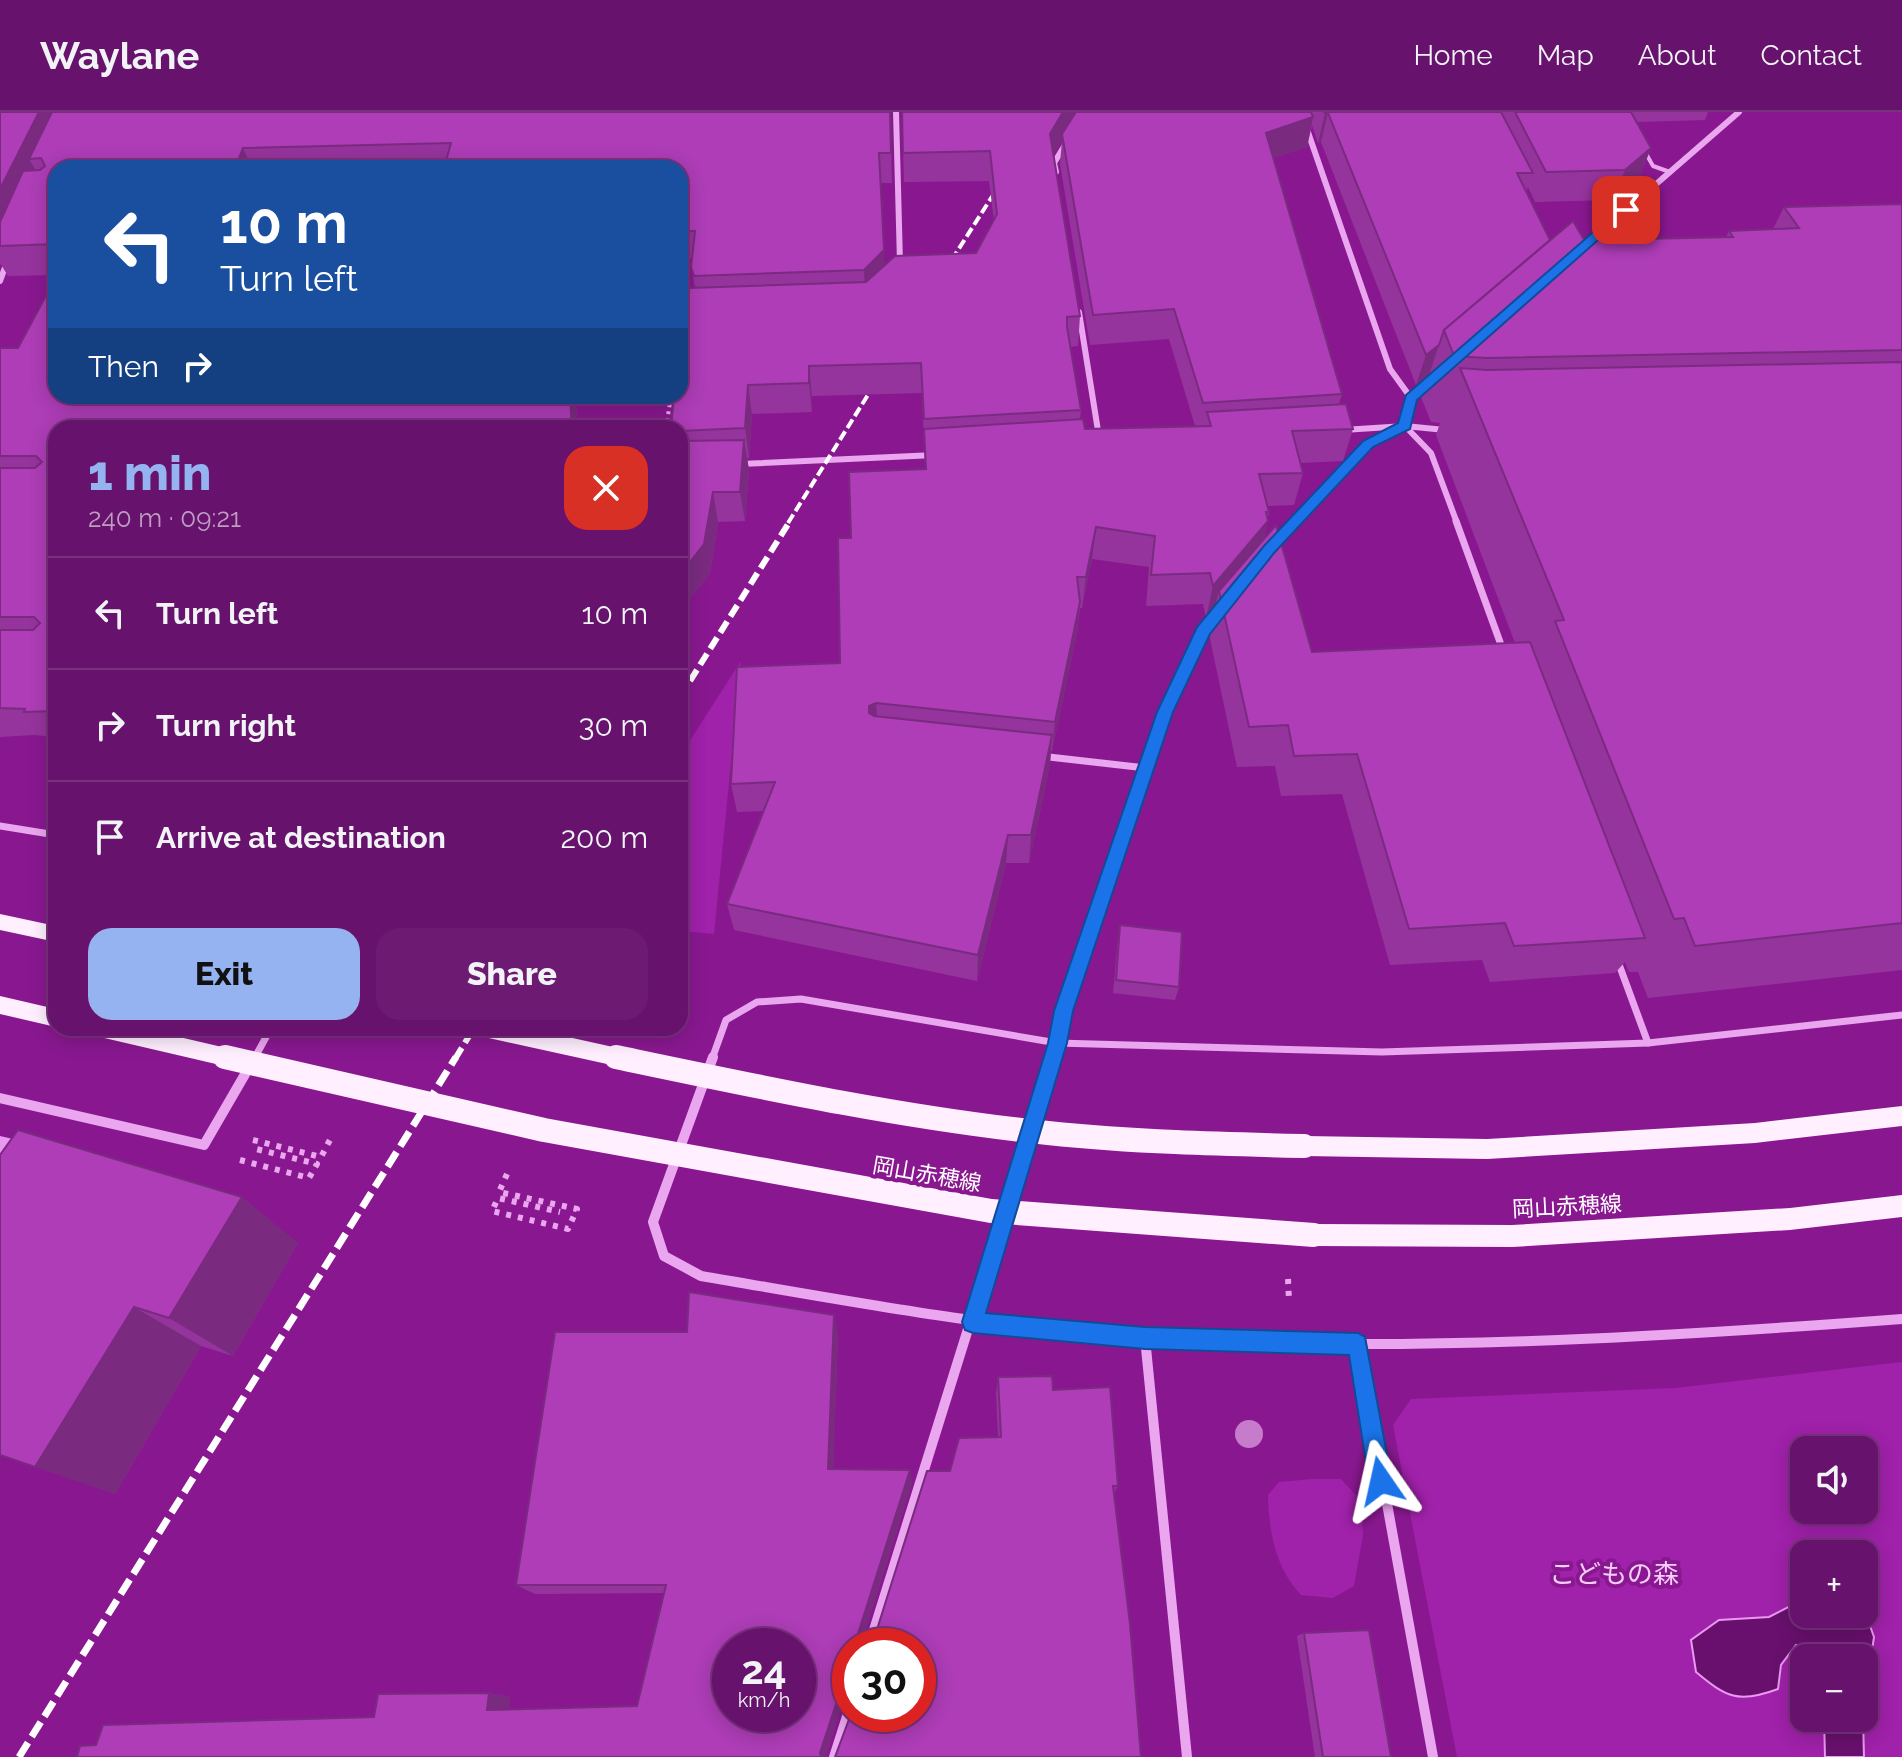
<!DOCTYPE html>
<meta charset="utf-8">
<style>
:root{--surface:#67126c;--page:#6d1b72;--text:#f1f3f6;--muted:#bd9ec2;--line:#7a327f;--accent:#95b2f1}
body{margin:0;font-family:Raleway,"Noto Sans JP",sans-serif;background:var(--page);color:var(--text);height:100vh;display:flex;flex-direction:column;font-size:30px;white-space:nowrap}
*{box-sizing:border-box;margin:0}
p{font-size:26px;color:var(--muted)}
.icon{flex:none;width:44px;height:44px;fill:none;stroke:currentColor;stroke-width:2;stroke-linecap:round;stroke-linejoin:round}
.map{position:relative;flex:1;overflow:hidden}
.drawer{position:absolute;left:48px;top:308px;width:640px;height:616px;display:flex;flex-direction:column;background:var(--surface);border-radius:24px;box-shadow:0 4px 20px #0003,0 0 0 2px var(--line)}
.drawer>*{flex:none}
.banner{position:absolute;left:48px;top:48px;width:640px;height:244px;border-radius:24px;box-shadow:0 4px 20px #0003,0 0 0 2px var(--line);background:#1a4fa0;color:#fff;overflow:hidden}
.fabs{position:absolute;left:1790px;top:1324px;display:grid;gap:16px}
.fabs a{display:grid;place-items:center;width:88px;height:88px;border-radius:16px;background:var(--surface);box-shadow:0 4px 20px #0003,0 0 0 2px var(--line);font-size:40px}
.speed{position:absolute;left:712px;top:1516px;display:flex;gap:16px;font-size:40px;font-weight:700;text-align:center}
.speed>*{display:grid;place-content:center;width:104px;height:104px;border-radius:50%;background:var(--surface);box-shadow:0 4px 20px #0003,0 0 0 2px var(--line);line-height:1}
.speed small{font-size:20px;font-weight:400}
.speed .limit{border:12px solid #d22;background:#fff;color:#111}
.pin{position:absolute;display:grid;place-items:center;width:68px;height:68px;color:#fff;margin:-34px;border-radius:16px;box-shadow:0 4px 12px #0006}
.me{position:absolute;width:88px;margin:-44px;rotate:349deg;stroke-linejoin:round;filter:drop-shadow(0 0 6px #0008)}
.turn{display:flex;align-items:center;gap:28px;height:168px;padding:0 40px;font-size:36px}
.turn .icon{width:104px;height:104px;stroke-width:2.5}
.turn b{display:block;font-size:56px;line-height:68px}
.then{display:flex;align-items:center;height:76px;padding:0 40px;background:#0003;gap:16px;font-size:30px}
.round{display:grid;place-items:center;flex:none;width:84px;height:84px;border-radius:24px;background:var(--page)}
.summary{display:flex;align-items:center;justify-content:space-between;height:136px;padding:0 40px}
h1{font-size:48px;font-weight:800;line-height:60px;color:var(--accent)}
.action{display:flex;gap:16px;margin-top:auto;padding:16px 40px}
.action a{flex:1;height:92px;border-radius:24px;background:var(--accent);color:#111;font-size:32px;font-weight:800;line-height:92px;text-align:center}
.action a+a{background:var(--page);color:var(--text)}
ul{padding:0;list-style:none}
li{display:flex;align-items:center;gap:24px;height:112px;padding:0 40px;border-top:2px solid var(--line)}
li div{flex:1}
li b{display:block;font-size:30px}
li em{font-style:normal}
header{display:flex;align-items:center;gap:48px;box-sizing:border-box;height:112px;padding:0 40px;background:var(--surface);border-bottom:2px solid var(--line)}
header strong{font-size:38px}
nav{display:flex;gap:44px;margin-inline-start:auto;font-size:28px}
.map>svg:first-child{display:block}
.green{fill:#a021aa;fill-rule:evenodd}
.water{fill:#69106e;stroke:#ea99f2;stroke-width:2}
.lines{fill:none;stroke-linecap:round;stroke-linejoin:round}
.stream{fill:#ea99f2;fill-rule:evenodd}
.path-far1{stroke:#eaa6ef;stroke-width:4;stroke-dasharray:3 4;stroke-linecap:butt}
.path{stroke:#eaa6ef;stroke-width:6;stroke-dasharray:5 7;stroke-linecap:butt}
.lane{stroke:#eaa6ef;stroke-width:4}
.street-far2{stroke:#eaa6ef;stroke-width:6}
.street-far1{stroke:#eaa6ef;stroke-width:7}
.street{stroke:#eaa6ef;stroke-width:10}
.primary{fill:#ffefff;fill-rule:evenodd}
.rail-far2{stroke:#fff;stroke-width:4;stroke-dasharray:10 4;stroke-linecap:butt}
.rail-far1{stroke:#fff;stroke-width:6;stroke-dasharray:13 6;stroke-linecap:butt}
.rail{stroke:#fff;stroke-width:7;stroke-dasharray:17 7;stroke-linecap:butt}
.primary-bridge-far1{stroke:#ffefff;stroke-width:18}
.primary-bridge{stroke:#ffefff;stroke-width:24}
.tree{fill:#c67ccb}
.wall{fill:#96349d;fill-rule:evenodd}
.shaded-wall{fill:#7a2b80}
.building{fill:#ae3db7;stroke:#7a2b80;stroke-width:2;fill-rule:evenodd}
.route{fill:#1a73e8;stroke:#114b97;stroke-width:2}
.labels{text-anchor:middle;dominant-baseline:central;stroke-width:8;stroke-linejoin:round;paint-order:stroke}
.street-label{font-size:22px;fill:#fff;stroke:#891890}
.near-park-label{font-size:26px;fill:#f7cdfb;stroke:#891890}
</style>
<header>
<strong>Waylane</strong>
<nav><a>Home</a><a>Map</a><a>About</a><a>Contact</a></nav>
</header>
<div class="map">
<svg width="1902" height="1645" viewBox="0 0 1902 1645">
<rect width="100%" height="100%" fill="#891890"/>
<g class="green">
<path d="M741 549 714 822 680 819V644Z"/>
<path d="M1902 1250V1645H1457L1393 1313 1411 1287 1675 1276ZM1804 1338H1864V1398H1804ZM1804 1442H1864V1502H1804ZM1804 1546H1864V1606H1804Z"/>
<path d="M1312 1367H1341L1362 1390 1363 1423 1354 1474 1333 1486 1301 1483C1275 1455 1269 1420 1268 1383L1279 1370Z"/>
</g>
<g class="water">
<path d="M1804 1487V1502H1864V1497L1874 1525 1864 1590V1546H1814L1812 1541 1796 1533 1781 1553 1778 1577C1738 1592 1726 1585 1696 1560L1691 1528 1719 1508 1769 1505Z"/>
<path d="M1824 1606H1863L1864 1645H1825Z"/>
</g>
<g class="lines">
<path class="stream" d="M0 1024 13 1027 16 1034 13 1041 0 1044Z"/>
<path class="path-far1" d="M666 316 671 284"/>
<g class="path">
<path d="M253 1028 321 1045 332 1024"/>
<path d="M240 1048 309 1066 317 1052 252 1036"/>
<path d="M507 1062 499 1080 577 1097 568 1117 492 1099 498 1086 560 1100"/>
<path d="M1288 1167 1289 1189"/>
</g>
<path class="lane" d="M1644 38 1653 54 1670 60"/>
<g class="street-far2">
<path d="M896 0 900 151"/>
<path d="M1301 0 1390 257 1411 286"/>
<path d="M1056 60 1054 51 1065 33"/>
<path d="M1586 133 1739 0"/>
<path d="M686 146 683 181 693 194"/>
<path d="M0 169 7 150"/>
<path d="M1079 200 1099 325"/>
<path d="M1405 314 1431 341 1457 411"/>
<path d="M1405 314 1411 286 1431 268"/>
<path d="M1343 318 1405 314 1445 318"/>
<path d="M740 352 935 343"/>
<path d="M1294 411 1368 332 1405 314"/>
</g>
<g class="street-far1">
<path d="M1456 409 1504 541"/>
<path d="M1274 433 1296 409"/>
<path d="M1040 644 1146 656"/>
<path d="M0 714 56 723"/>
<path d="M1617 847 1648 931"/>
<path d="M254 947 271 916"/>
<path d="M712 947 726 908 757 890 801 887 1057 931 1382 940 1648 931 1902 903"/>
<path d="M1052 947 1063 899 1165 600 1203 519 1219 499"/>
</g>
<g class="street">
<path d="M713 945 653 1110 664 1144 701 1164C849 1189 995 1217 1145 1226 1397 1241 1651 1226 1902 1207"/>
<path d="M0 986 204 1033 255 945"/>
<path d="M1145 1226 1187 1645"/>
<path d="M1358 1232 1433 1645"/>
<path d="M869 1534 1053 945"/>
<path d="M834 1645 850 1595"/>
</g>
<g class="primary">
<path d="M0 802 56 814V830L0 818Z"/>
<path d="M0 884 56 897V915L0 902Z"/>
<path d="M1902 994V1014L1755 1031 1487 1047 1304 1044 1296 1041 1293 1034 1296 1027 1304 1024 1487 1027 1755 1011Z"/>
<path d="M1902 1083V1105L1790 1118 1512 1135 1314 1134 1306 1131 1303 1123 1306 1115 1314 1112 1512 1113 1790 1096Z"/>
</g>
<g class="rail-far2">
<path d="M944 160 1002 69"/>
<path d="M788 411 881 262"/>
</g>
<g class="rail-far1">
<path d="M680 585 790 409"/>
<path d="M455 947 474 916"/>
</g>
<path class="rail" d="M19 1645 456 945"/>
<g class="primary-bridge-far1">
<path d="M101 916 234 947"/>
<path d="M485 916 626 947"/>
</g>
<g class="primary-bridge">
<path d="M225 945 544 1018 991 1099 1314 1123"/>
<path d="M616 945C759 975 903 1006 1048 1021 1133 1030 1219 1032 1304 1034"/>
</g>
</g>
<circle class="tree" cx="1249" cy="1322" r="14"/>
<g class="wall">
<path d="M0 0H890L892 71H881L884 154 976 141 994 109 989 69 904 70 902 0H1708L1705 8 1637 10 1651 36 1639 66 1613 88 1535 90 1528 75 1526 80 1550 128 1583 126 1596 128 1726 125 1729 119 1773 117 1784 95 1902 92V858L1648 886 1638 860H1629L1625 850 1615 861 1490 870 1482 848 1390 853 1342 682 1281 684 1275 654 1237 655 1209 522 1215 494 1206 506 1203 492 1146 494 1149 455 1092 447 1082 496H1080L1077 521 1052 639H1051L1050 652 1029 751H1006L977 869 734 818 727 792 763 699 737 700 731 672 840 551 851 426 925 357 922 281 812 284V300L752 302 749 346H747L749 358 745 409 718 410 710 461 680 500 681 255 695 176 691 155 692 149 687 140 682 142 680 56H56V163L8 164 0 151V152ZM1312 13 1318 31 1321 30 1416 273 1429 263 1421 285 1431 310 1440 311 1436 323 1515 531 1312 540 1264 426 1269 400 1268 394 1294 393 1303 361 1300 351 1343 349 1353 317 1339 292 1342 282 1273 46 1307 35ZM1062 28 1060 52 1090 233 1169 227 1195 314 1085 317 1080 308 1081 298 1070 235 1078 234 1080 204 1053 43Z"/>
<path d="M0 236 56 284H575L578 316H56V627H48L45 624 34 623 0 625Z"/>
<path d="M1120 813 1179 875 1175 888 1113 881 1118 827Z"/>
<path d="M0 1043 298 1131 233 1244 201 1234 115 1382Z"/>
<path d="M838 1221 833 1357 912 1371 861 1532 850 1534V1588L842 1593 826 1643 827 1645H77L96 1633 374 1605 489 1581 510 1585 508 1598 637 1594 664 1481 535 1482 516 1473Z"/>
<path d="M998 1265 1053 1278 1118 1374 1114 1381 851 1602 873 1530 950 1359 998 1325 996 1281Z"/>
<path d="M1304 1521 1391 1645H1315L1297 1524Z"/>
</g>
<g class="shaded-wall">
<path d="M39 0H69L41 46 29 47 39 64 0 134V77Z"/>
<path d="M1063 0H1079L1062 22V28L1048 52 1050 22Z"/>
<path d="M1325 1H1328L1321 30 1318 31Z"/>
<path d="M1313 5 1307 35 1260 51 1266 21Z"/>
<path d="M243 36 252 56H235Z"/>
<path d="M1651 36 1639 66 1613 88 1625 58Z"/>
<path d="M682 110 687 140 682 142 680 148V111Z"/>
<path d="M884 138 885 168 865 188 864 158Z"/>
<path d="M1439 233 1429 263 1416 273 1426 243Z"/>
<path d="M809 254 812 284V300L809 271Z"/>
<path d="M748 273 752 302 749 346 745 316Z"/>
<path d="M570 284H575L578 316H572Z"/>
<path d="M744 328 749 358 745 409 740 380Z"/>
<path d="M713 380 718 410 710 461 680 500V463Z"/>
<path d="M1268 409 1260 441 1219 479 1215 494 1206 506 1213 474Z"/>
<path d="M1096 415 1092 447 1082 496 1086 465Z"/>
<path d="M1080 490 1077 521 1052 639 1055 610Z"/>
<path d="M876 591 878 621 871 630 869 594Z"/>
<path d="M1052 623 1050 652 1029 751 1031 723Z"/>
<path d="M1008 723 1006 751 977 869 978 843Z"/>
<path d="M242 1085 298 1131 233 1244 169 1206Z"/>
<path d="M134 1195 201 1234 115 1382 35 1355Z"/>
<path d="M834 1203 838 1221 833 1370 828 1357Z"/>
<path d="M910 1358 912 1371 861 1532 862 1534H859L857 1525Z"/>
<path d="M489 1581 510 1585 508 1601 487 1598Z"/>
<path d="M847 1584 850 1586V1588L842 1593 826 1643 827 1645H821L820 1641 837 1589Z"/>
</g>
<g class="building">
<path d="M0 0H39L0 77Z"/>
<path d="M52 0H890L891 41H879L884 138 864 158 694 164 691 155 695 119H687L682 110 680 111V56H444L451 31 243 36 235 56H56V132L0 134V110L23 59 40 58 45 54 41 46 29 47Z"/>
<path d="M902 0H1063L1050 22 1080 204 1067 205V215L1081 298 924 307 921 251 809 254V271L748 273 745 316 680 319V316H671L674 284H680V255H681L689 176 866 170 895 144 976 141 997 102 990 39 903 41Z"/>
<path d="M1076 0H1311L1313 5 1266 21 1342 282 1203 291 1174 197 1093 203 1062 22Z"/>
<path d="M1324 0H1501L1533 61H1517L1550 128 1444 218 1439 233 1426 243 1328 1H1325Z"/>
<path d="M1515 0H1631L1651 36 1625 58 1546 60Z"/>
<path d="M1902 92V238L1487 246 1454 244 1444 218 1573 109 1583 126 1596 128 1733 125 1729 119 1799 116 1784 95Z"/>
<path d="M56 165V284H570L572 316H56V599L24 600 25 597 0 596V518H33L40 511 34 505H0V356H35L42 350 36 344H0V236H18Z"/>
<path d="M1902 250V811L1695 834 1684 806 1674 807 1555 509 1564 508 1460 256 1487 258Z"/>
<path d="M1346 292 1353 317 1292 319 1303 361 1259 362 1269 400H1266L1268 409 1213 474 1210 461 1151 463 1155 424 1096 415 1086 465H1077L1080 490 1055 610 876 591 869 594V601L874 604 1052 623 1031 723H1008L978 843 727 792 775 670 731 672 737 555 840 551 838 426H851L849 360 926 357 924 317 1083 307 1085 317 1211 314 1207 300Z"/>
<path d="M744 328 740 380H713L704 432 680 463V329Z"/>
<path d="M1276 413 1312 540 1530 530 1645 826 1514 834 1505 811 1409 817 1357 642 1294 644 1288 613 1249 615 1219 479Z"/>
<path d="M56 660V668L51 667Z"/>
<path d="M1120 813 1182 820 1179 875 1116 868Z"/>
<path d="M18 1018 242 1085 169 1206 134 1195 35 1355 0 1343V1043Z"/>
<path d="M689 1180 834 1203 828 1357 910 1358 857 1525 859 1533 860 1534H850V1585L847 1584 837 1589 820 1641 821 1645H77L80 1634 96 1633 103 1613 374 1605 378 1582 489 1581 487 1598 637 1594 666 1473H516L555 1220H687ZM730 1534H798V1602H730Z"/>
<path d="M1052 1264 1053 1278 1110 1275 1118 1374H1113L1130 1512 1141 1645H835L851 1602H918V1534H867L873 1530 927 1359H950L959 1326 1001 1325 998 1265Z"/>
<path d="M1369 1518 1391 1645H1323L1304 1521Z"/>
</g>
<path class="route" d="M1622 95 1632 98 1417 288 1410 317 1373 335 1274 441 1210 522 1173 600 1073 899 1067 931 986 1201 1145 1215 1358 1221 1365 1225 1392 1369 1389 1377 1381 1380 1373 1377 1369 1369 1349 1243 1145 1237 973 1221 965 1218 962 1210 1048 931 1054 899 1157 600 1197 515 1264 434 1363 329 1398 311 1406 283Z"/>
<g class="labels">
<g class="street-label">
<text transform="translate(927 1062) rotate(10)">岡山赤穂線</text>
<text transform="translate(1567 1094) rotate(-3)">岡山赤穂線</text>
</g>
<g class="near-park-label">
<text x="1614" y="1462">こどもの森</text>
</g>
</g>
</svg>
<div class="fabs">
<a><svg class="icon" aria-label="sound" viewBox="0 0 24 24"><path d="M4 9h4l5-4v14l-5-4H4zM17 9q2 3 0 6"/></svg></a>
<a>+</a>
<a>−</a>
</div>
<div class="speed"><div>24<small>km/h</small></div><div class="limit">30</div></div>
<div class="pin" style="left:1626px;top:98px;background:#d93025"><svg class="icon" aria-label="arrive" viewBox="0 0 24 24"><path d="M6 21V4h12l-3 4 3 4H6"/></svg></div>
<svg class="me" style="left:1381px;top:1369px" viewBox="-20 -20 40 40"><path d="M0-17L14 15 0 8-14 15z" fill="#1a73e8" stroke="#fff" stroke-width="4"/></svg>
<div class="banner">
<div class="turn"><svg class="icon" aria-label="left" viewBox="0 0 24 24"><path d="M17 20v-9H6M10 6l-5 5 5 5"/></svg><div><b>10 m</b>Turn left</div></div>
<div class="then">Then<svg class="icon" aria-label="right" viewBox="0 0 24 24"><path d="M7 20v-9h11M14 6l5 5-5 5"/></svg></div>
</div>
<section class="drawer">
<div class="summary"><div><h1>1 min</h1><p>240 m · 09:21</p></div><a class="round" style="background:#d93025;color:#fff"><svg class="icon" aria-label="close" viewBox="0 0 24 24"><path d="M6 6l12 12M18 6L6 18"/></svg></a></div>
<ul>
<li><svg class="icon" aria-label="left" viewBox="0 0 24 24"><path d="M17 20v-9H6M10 6l-5 5 5 5"/></svg><div><b>Turn left</b></div><em>10 m</em></li>
<li><svg class="icon" aria-label="right" viewBox="0 0 24 24"><path d="M7 20v-9h11M14 6l5 5-5 5"/></svg><div><b>Turn right</b></div><em>30 m</em></li>
<li><svg class="icon" aria-label="arrive" viewBox="0 0 24 24"><path d="M6 21V4h12l-3 4 3 4H6"/></svg><div><b>Arrive at destination</b></div><em>200 m</em></li>
</ul>
<div class="action"><a>Exit</a><a>Share</a></div>
</section>
</div>
